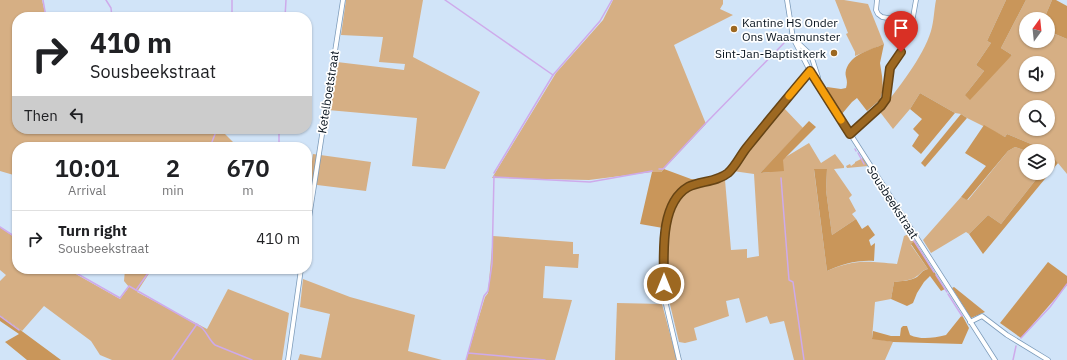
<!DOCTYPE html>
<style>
:root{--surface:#fff;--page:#f6f6f6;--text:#202124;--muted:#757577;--line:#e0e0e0}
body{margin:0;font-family:"IBM Plex Sans",sans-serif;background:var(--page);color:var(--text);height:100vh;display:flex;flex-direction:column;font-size:15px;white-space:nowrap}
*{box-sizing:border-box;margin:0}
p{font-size:13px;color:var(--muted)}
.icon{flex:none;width:22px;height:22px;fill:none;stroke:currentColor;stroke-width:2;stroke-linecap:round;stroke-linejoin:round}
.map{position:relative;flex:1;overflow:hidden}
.panel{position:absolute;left:12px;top:142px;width:300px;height:132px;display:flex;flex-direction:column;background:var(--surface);border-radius:16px;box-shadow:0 1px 3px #0004}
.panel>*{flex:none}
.guide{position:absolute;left:12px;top:12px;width:300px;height:122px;border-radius:16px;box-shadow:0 1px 3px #0004;background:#fff;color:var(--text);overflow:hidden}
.needle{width:26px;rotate:15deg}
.fabs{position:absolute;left:1019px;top:12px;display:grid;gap:8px}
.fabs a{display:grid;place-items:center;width:36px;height:36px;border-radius:50%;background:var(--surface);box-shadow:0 1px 3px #0004;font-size:20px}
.pin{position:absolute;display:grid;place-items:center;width:34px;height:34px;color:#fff;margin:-41px -17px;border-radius:50% 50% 50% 0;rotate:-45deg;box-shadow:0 0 4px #0007}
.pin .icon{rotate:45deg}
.me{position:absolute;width:44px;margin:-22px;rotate:0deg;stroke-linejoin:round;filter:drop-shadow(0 0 3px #0008)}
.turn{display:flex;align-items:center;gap:14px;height:84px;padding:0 12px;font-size:18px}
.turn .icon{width:52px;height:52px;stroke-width:2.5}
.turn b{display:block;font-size:28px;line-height:34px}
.then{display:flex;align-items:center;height:38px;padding:0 12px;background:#0003;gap:8px;font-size:15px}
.eta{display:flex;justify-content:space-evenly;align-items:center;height:68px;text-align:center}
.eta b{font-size:24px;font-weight:600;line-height:28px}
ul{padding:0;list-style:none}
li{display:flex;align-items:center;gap:12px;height:56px;padding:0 12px;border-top:1px solid var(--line)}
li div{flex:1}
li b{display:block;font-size:15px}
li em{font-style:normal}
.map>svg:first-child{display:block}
.green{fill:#d6af84;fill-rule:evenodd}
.forest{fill:#c9965a}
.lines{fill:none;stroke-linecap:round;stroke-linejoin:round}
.stream{stroke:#ceaaeb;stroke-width:1.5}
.minor-casing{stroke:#7c9bba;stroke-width:5.5}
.minor{stroke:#fff;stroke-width:4}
.route-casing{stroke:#664415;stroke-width:10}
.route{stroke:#9d6821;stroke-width:7}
.slow{stroke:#f59e0b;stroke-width:7}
.poi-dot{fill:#9d6821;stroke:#fff;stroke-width:1.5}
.labels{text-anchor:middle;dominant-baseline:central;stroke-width:3.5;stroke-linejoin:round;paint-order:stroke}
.poi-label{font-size:12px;fill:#07121d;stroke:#fff;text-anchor:start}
.street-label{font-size:12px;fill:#07121d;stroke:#fff}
</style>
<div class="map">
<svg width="1067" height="360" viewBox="0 0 1067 360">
<rect width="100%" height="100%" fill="#d1e4f8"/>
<g class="green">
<path d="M0 0H42L46 17H17V129H220L238 147H17V176L0 171Z"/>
<path d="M346 0H423L413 57 480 92 445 169 412 166 417 118 328 110 337 62 404 70 405 64 379 62 383 37 341 35Z"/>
<path d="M613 0H723V4L720 9 733 15 674 45 706 124 661 172H652L589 180 492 178 556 73 603 20Z"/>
<path d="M835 0H844L868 4 884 44 855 56V52L846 34 848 33Z"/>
<path d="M936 0H1006L987 41 991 43 976 65 984 71 965 95 1012 55 1001 48 1026 0H1052L1044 19H1026V41H1048V31L1067 39V174L1048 151 1007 134 1005 137 967 118 961 114 955 113 920 93 910 109 893 129 880 112C897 89 923 58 931 31 934 21 934 10 936 0ZM1026 63H1048V85H1026ZM1026 107H1048V129H1026Z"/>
<path d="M784 108 803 128 760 173 771 172 784 158 809 143 821 163 835 154 844 166V168L834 169 852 195 849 198 856 211 852 214 856 219 832 235 826 190 827 169 814 170 827 271C855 259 867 261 897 264L904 236 909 234 915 241 911 245 928 269C920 271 922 273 917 276 911 281 901 281 894 282L891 299 875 302 872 338 893 342 885 360H794L784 321 770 324 767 316 746 323 739 298 726 301 729 316 694 328 697 340 685 343 679 342 668 296 667 244 670 217 680 198 685 192 711 183 725 180 731 250 747 249V258L759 256 754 174 733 171Z"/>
<path d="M1015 147 1026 151V173H1041L1001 224 988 215 969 234 966 232 931 253 923 240 961 197 968 200 1008 151Z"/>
<path d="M313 154 371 162 366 191 309 184Z"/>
<path d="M863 158 868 166 847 168 846 166 850 164 851 166 855 163V162Z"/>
<path d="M0 227 17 239V269H67L120 299 129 287 124 281 125 269H152L137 292 207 329 228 289 289 313 282 360H112L100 355 91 341 44 306 22 331 0 315V281L6 275 0 270Z"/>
<path d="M493 236 573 242V254H579L578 268 545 266 543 298 572 300 555 360H466L485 297 488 293Z"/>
<path d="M303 279 350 297 415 315 408 351 442 360H298L300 354 321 358 330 314 300 307Z"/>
<path d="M617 303 662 304 677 360H615Z"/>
</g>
<g class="forest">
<path d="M1006 0H1026L1001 48 1012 55 970 100 965 95 984 71 976 65 991 43 987 41Z"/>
<path d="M1052 0H1056L1067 6V39L1048 31V19H1044Z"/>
<path d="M884 44 880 63 882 76 883 89 880 100 867 111 857 98 852 102 841 115 826 89 827 87 841 89 846 88C849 79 844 77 846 70 851 54 870 50 884 44Z"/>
<path d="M920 93 955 113 921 154 912 146 919 135 913 129 922 119 910 109Z"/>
<path d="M961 114 967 118 925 167 921 163Z"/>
<path d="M809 121 816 127 783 160 784 171 760 173Z"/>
<path d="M984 125 1005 137 1007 134 1048 151H1026L1015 147 1008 151 967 200 961 197 986 166 965 153Z"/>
<path d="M1048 151 1058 163 983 254 969 234 988 215 1001 224 1041 173H1048Z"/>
<path d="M664 169 691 179 700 180C695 182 689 183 685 186 674 192 665 215 663 228L640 224 652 172H661Z"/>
<path d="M814 169H827L826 190 832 235 856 219 862 229 868 225 875 235 869 240 871 246 875 243 874 261C857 260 842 264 827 271Z"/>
<path d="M915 241 945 289 941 291 930 276 924 282 917 293 913 303 907 306 891 299 894 282C901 281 911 281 917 277 922 273 921 271 928 269L911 244Z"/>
<path d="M1048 262 1067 276V285L1021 338 1000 323Z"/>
<path d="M954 287 985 312 971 318 952 288Z"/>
<path d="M0 315 61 360H27L5 342 19 334 0 321Z"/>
<path d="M962 315 969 328 962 344 893 342 872 339 873 331 891 336H900L901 328 903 326H907L910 335C921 340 933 338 946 335Z"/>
</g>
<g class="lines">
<g class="stream">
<path d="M43 0 46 17"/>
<path d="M106 0 111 8 112 17"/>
<path d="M445 0 553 75 494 173"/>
<path d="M232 17V0"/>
<path d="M285 17 286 0"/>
<path d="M553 75 600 21 612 0"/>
<path d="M210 147 217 129"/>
<path d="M279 147V129"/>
<path d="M855 149 856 151"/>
<path d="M858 153 864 164"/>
<path d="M659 169H663L705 124 784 43"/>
<path d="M494 177 590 182 652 171"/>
<path d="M781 178 789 280 793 282 804 360"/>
<path d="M0 227 17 238"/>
<path d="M905 227 934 272"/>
<path d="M69 269 120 298 129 286 136 290"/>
<path d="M151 269 136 290 201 327C207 332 209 340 215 345L252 360"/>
<path d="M936 275 947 292"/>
<path d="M948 294 962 316"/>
<path d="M0 316 19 330"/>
<path d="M1021 338 1050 307 1067 284"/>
<path d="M468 353 545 360"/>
<path d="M172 360 197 324"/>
<path d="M466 360 484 296 488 291 492 264 494 176"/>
<path d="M1013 360 1016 346"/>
</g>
<defs>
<g id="minor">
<path d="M787 0 793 38 810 71 995 360"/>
<path d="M877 0 876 10 878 14 882 17 905 21H910L913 17 916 0"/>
<path d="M795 40 811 55 818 77 817 81"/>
<path d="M850 134 881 106 887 99 890 68 901 52 904 42 905 21"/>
<path d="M307 231 343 0"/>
<path d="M970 322 982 316 1007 335 1048 360"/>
<path d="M288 360 301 269"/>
<path d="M679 360 664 296V231L667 218 671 208 682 191 687 188 719 177 728 173 747 146 810 71"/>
</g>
</defs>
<use href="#minor" class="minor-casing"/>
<use href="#minor" class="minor"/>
</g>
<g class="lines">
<defs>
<path id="route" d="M664 284C664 256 659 204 688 187 700 181 717 182 728 173 736 166 741 154 748 146 768 121 789 96 810 71L850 134 881 106 886 99 890 68 901 52"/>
</defs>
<use href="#route" class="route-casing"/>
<use href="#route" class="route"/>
<path class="slow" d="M789 96 810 71 841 120"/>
</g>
<g class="poi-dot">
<circle cx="734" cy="29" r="4"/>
<circle cx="834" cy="53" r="4"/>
</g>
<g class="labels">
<g class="poi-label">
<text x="742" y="22">Kantine HS Onder<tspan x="742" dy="14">Ons Waasmunster</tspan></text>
<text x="826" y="53" text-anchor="end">Sint-Jan-Baptistkerk</text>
</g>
<g class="street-label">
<text transform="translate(328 92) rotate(-81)">Ketelboetstraat</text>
<text transform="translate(893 202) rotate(57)">Sousbeekstraat</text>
</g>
</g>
</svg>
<div class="fabs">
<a><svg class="needle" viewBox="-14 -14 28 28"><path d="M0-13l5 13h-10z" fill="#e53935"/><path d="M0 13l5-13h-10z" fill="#757577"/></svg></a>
<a><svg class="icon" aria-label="sound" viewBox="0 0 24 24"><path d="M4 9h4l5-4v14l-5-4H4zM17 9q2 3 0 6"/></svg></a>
<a><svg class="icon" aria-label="search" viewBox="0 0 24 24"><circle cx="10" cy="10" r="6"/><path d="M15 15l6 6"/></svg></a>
<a><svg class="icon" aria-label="layers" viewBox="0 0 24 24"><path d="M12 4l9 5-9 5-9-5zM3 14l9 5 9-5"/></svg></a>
</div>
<div class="pin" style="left:901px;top:52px;background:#d93025"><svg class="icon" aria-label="arrive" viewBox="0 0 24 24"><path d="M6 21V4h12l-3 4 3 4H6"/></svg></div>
<svg class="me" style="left:664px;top:284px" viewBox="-20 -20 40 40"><circle r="17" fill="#9d6821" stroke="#fff" stroke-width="3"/><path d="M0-11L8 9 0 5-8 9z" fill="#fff"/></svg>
<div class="guide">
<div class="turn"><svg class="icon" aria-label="right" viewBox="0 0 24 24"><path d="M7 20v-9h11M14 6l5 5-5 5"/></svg><div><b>410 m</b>Sousbeekstraat</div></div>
<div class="then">Then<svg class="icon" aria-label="left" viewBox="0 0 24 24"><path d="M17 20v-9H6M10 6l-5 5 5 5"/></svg></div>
</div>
<section class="panel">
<div class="eta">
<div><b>10:01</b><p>Arrival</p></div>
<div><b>2</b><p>min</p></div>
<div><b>670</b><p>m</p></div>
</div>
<ul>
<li><svg class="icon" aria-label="right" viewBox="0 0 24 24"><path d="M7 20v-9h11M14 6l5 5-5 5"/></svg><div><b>Turn right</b><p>Sousbeekstraat</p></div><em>410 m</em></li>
</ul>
</section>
</div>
